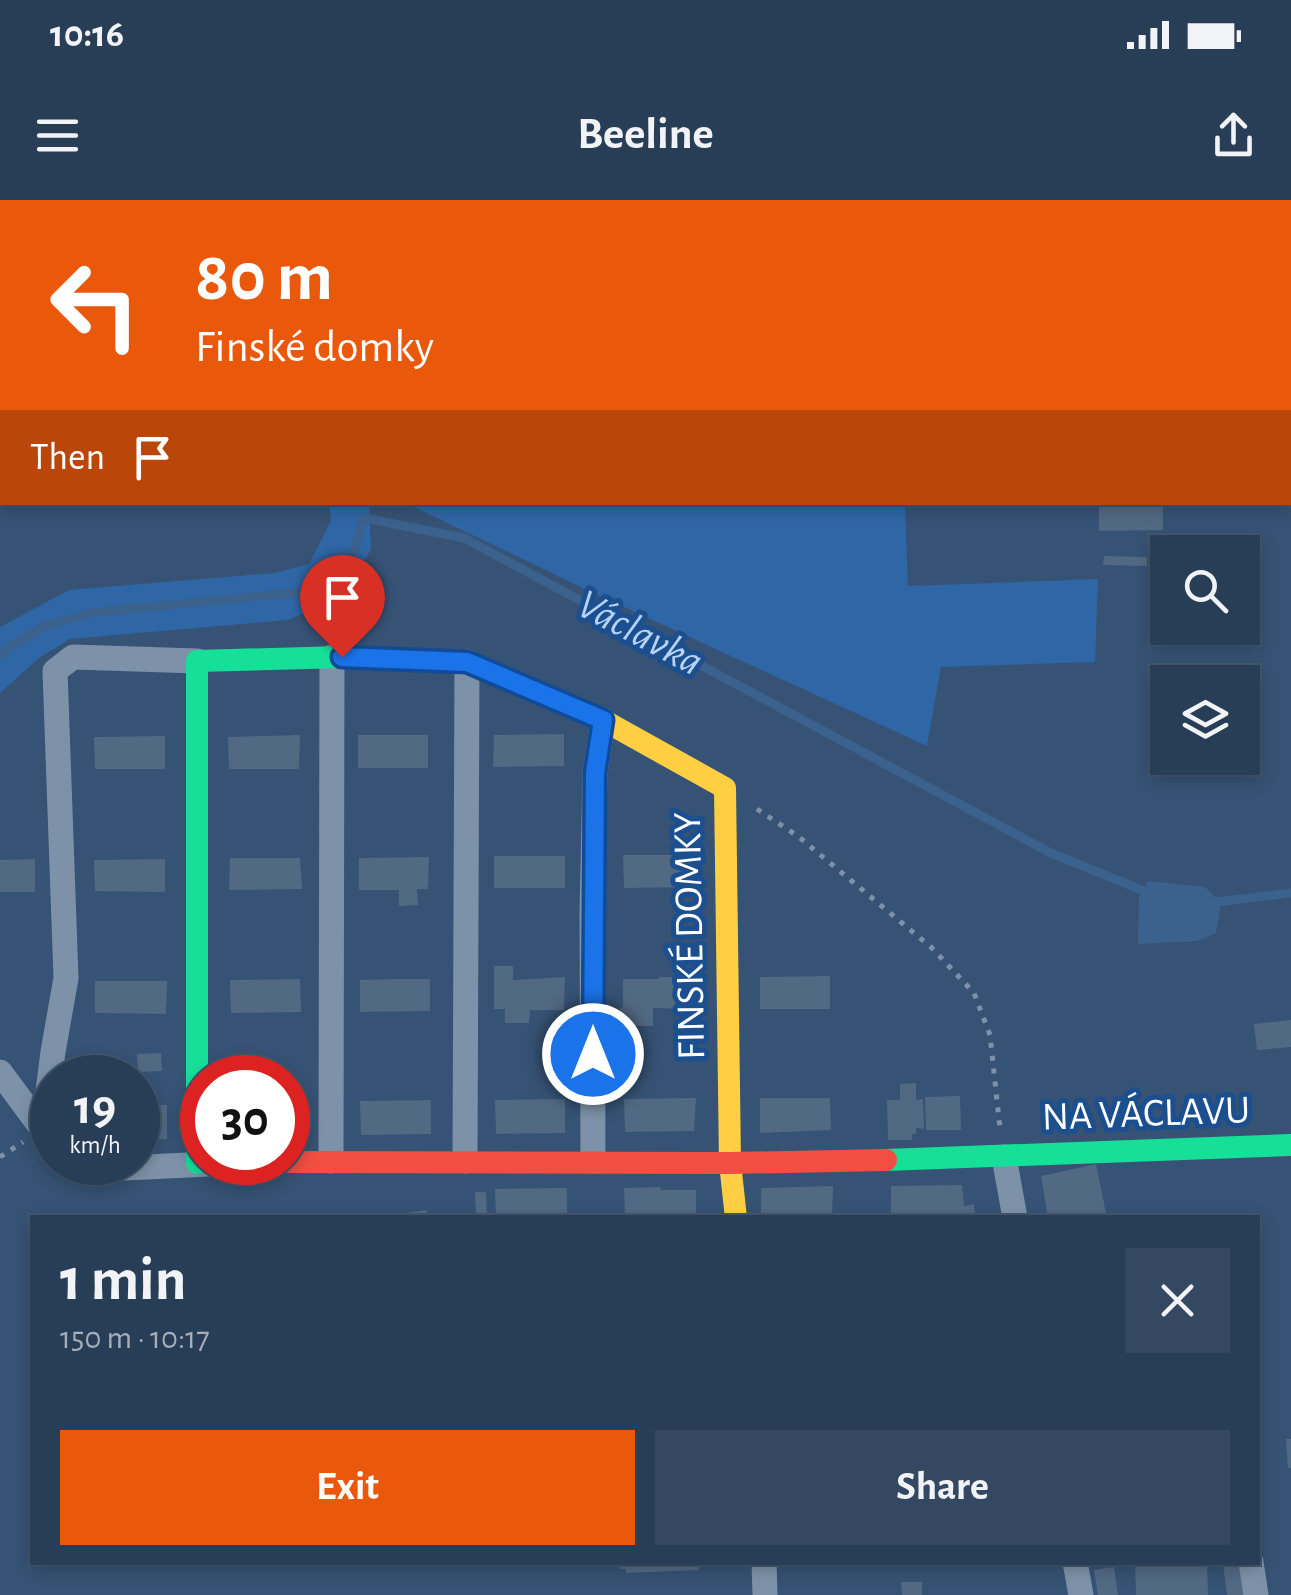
<!DOCTYPE html>
<meta charset="utf-8">
<style>
:root{--surface:#283e57;--page:#344961;--text:#f1f3f6;--muted:#a5aeba;--line:#44576d;--accent:#ea580c}
body{margin:0;font-family:"Alegreya Sans",sans-serif;background:var(--page);color:var(--text);height:100vh;display:flex;flex-direction:column;font-size:38px;white-space:nowrap}
*{box-sizing:border-box;margin:0}
p{font-size:32px;color:var(--muted)}
.icon{flex:none;width:55px;height:55px;fill:none;stroke:currentColor;stroke-width:2;stroke-linecap:round;stroke-linejoin:round}
.map{position:relative;flex:1;overflow:hidden}
.side{position:absolute;left:30px;top:1015px;width:1230px;height:350px;display:flex;flex-direction:column;background:var(--surface);border-radius:0px;box-shadow:0 5px 15px #0003,0 0 0 2px var(--line)}
.side>*{flex:none}
.guide{position:absolute;left:0px;top:0px;width:1292px;height:305px;box-shadow:0 5px 15px #0003,0 0 0 2px var(--line);background:#ea580c;color:#fff;overflow:hidden}
.tools{position:absolute;left:1150px;top:335px;display:grid;gap:20px}
.tools a{display:grid;place-items:center;width:110px;height:110px;border-radius:0px;background:var(--surface);box-shadow:0 5px 15px #0003,0 0 0 2px var(--line);font-size:50px}
.speed{position:absolute;left:30px;top:855px;display:flex;gap:20px;font-size:50px;font-weight:700;text-align:center}
.speed>*{display:grid;place-content:center;width:130px;height:130px;border-radius:50%;background:var(--surface);box-shadow:0 5px 15px #0003,0 0 0 2px var(--line);line-height:1}
.speed small{font-size:25px;font-weight:400}
.speed .limit{border:15px solid #d22;background:#fff;color:#111}
.pin{position:absolute;display:grid;place-items:center;width:85px;height:85px;color:#fff;margin:-102px -42px;border-radius:50% 50% 50% 0;rotate:-45deg;box-shadow:0 0 10px #0007}
.pin .icon{rotate:45deg}
.me{position:absolute;width:110px;margin:-55px;rotate:0deg;stroke-linejoin:round;filter:drop-shadow(0 0 8px #0008)}
.turn{display:flex;align-items:center;gap:35px;height:210px;padding:0 30px;font-size:45px}
.turn .icon{width:130px;height:130px;stroke-width:2.5}
.turn b{display:block;font-size:70px;line-height:85px}
.then{display:flex;align-items:center;height:95px;padding:0 30px;background:#0003;gap:20px;font-size:38px}
.round{display:grid;place-items:center;flex:none;width:105px;height:105px;border-radius:0px;background:var(--page)}
.head{display:flex;align-items:center;justify-content:space-between;height:170px;padding:0 30px}
h1{font-size:60px;font-weight:700;line-height:75px}
.primary-button{display:flex;gap:20px;margin-top:auto;padding:20px 30px}
.primary-button a{flex:1;height:115px;border-radius:0px;background:var(--accent);color:#fff;font-size:40px;font-weight:700;line-height:115px;text-align:center}
.primary-button a+a{background:var(--page);color:var(--text)}
.status{display:flex;justify-content:space-between;align-items:center;height:70px;padding:0 50px;background:var(--surface);direction:ltr}
.status svg{height:28px;fill:currentColor}
header{display:flex;justify-content:space-between;align-items:center;height:130px;padding:0 30px;background:var(--surface);font-size:45px;font-weight:700}
.map>svg:first-child{display:block}
.green{fill:#2f66a5}
.water{fill:#3b618d}
.lines{fill:none;stroke-linecap:round;stroke-linejoin:round}
.stream{stroke:#3b618d;stroke-width:9}
.building{fill:#526984}
.path{stroke:#7d92a8;stroke-width:5;stroke-dasharray:5 8;stroke-linecap:butt}
.street{stroke:#7d92a8;stroke-width:25}
.fast{stroke:#16e098;stroke-width:22}
.slow{stroke:#ffcf43;stroke-width:22}
.jam{stroke:#f24e42;stroke-width:22}
.route-casing{stroke:#114b97;stroke-width:25}
.route{stroke:#1a73e8;stroke-width:18}
.labels{text-anchor:middle;dominant-baseline:central;stroke-width:10;stroke-linejoin:round;paint-order:stroke}
.street-label{font-size:40px;fill:#fff;stroke:#1b4f8f}
.water-label{font-size:42px;font-style:italic;fill:#b5d3f5;stroke:#1b4f8f}
</style>
<div class="status"><b>10:16</b><svg viewBox="0 0 49 12"><path d="M0 12V9h3v3zM5 12V6h3v6zM10 12V3h3v9zM15 12V0h3v12zM26 1h20v11H26zM47 4h2v5h-2z"/></svg></div>
<header><svg class="icon" aria-label="menu" viewBox="0 0 24 24"><path d="M4 6h16M4 12h16M4 18h16"/></svg>Beeline<svg class="icon" aria-label="share" viewBox="0 0 24 24"><path d="M12 15V3M7 8l5-5 5 5M5 13v7h14v-7"/></svg></header>
<div class="map">
<svg width="1291" height="1395" viewBox="0 0 1291 1395">
<rect width="100%" height="100%" fill="#365274"/>
<g class="green">
<path d="M329 303H369L371 349 345 395 288 420 70 439 39 458 0 493V427L69 390 275 373 309 364 331 321Z"/>
<path d="M411 303H905L908 386 1098 379 1095 462 941 467 927 546 587 390 412 306Z"/>
</g>
<path class="water" d="M1148 681 1205 687 1221 703 1216 733 1197 741 1138 744 1139 696Z"/>
<g class="lines">
<g class="stream">
<path d="M369 2 371 0"/>
<path d="M0 455 12 445 45 426 90 413 302 392 352 358 364 318 464 338 1049 652 1151 694"/>
<path d="M1209 703 1291 693"/>
</g>
</g>
<g class="building">
<path d="M1099 304 1163 305V330L1099 331Z"/>
<path d="M1104 356 1147 357V366L1103 365Z"/>
<path d="M564 534V566L493 567 494 535Z"/>
<path d="M300 535 299 569H229L228 537Z"/>
<rect x="358" y="535" width="70" height="33"/>
<path d="M165 536V569H95L94 537Z"/>
<path d="M623 655H694L695 687 624 688Z"/>
<rect x="494" y="656" width="71" height="32"/>
<path d="M429 657 428 689H417L418 705 399 706V690H359V658Z"/>
<path d="M230 658H300L302 689 229 690Z"/>
<path d="M35 659V692H0V660Z"/>
<path d="M165 659V692L95 691 94 660Z"/>
<path d="M494 766H513V780L565 777 564 810H530L529 823H505V809H494Z"/>
<path d="M830 776V809H760V777Z"/>
<path d="M659 777H694L696 809 653 808V826H620V808L623 807V779H659Z"/>
<path d="M300 779 301 812 231 813 230 780Z"/>
<path d="M396 779H430V811L360 812V780Z"/>
<path d="M95 781H167L166 814 95 813Z"/>
<path d="M1291 820V847L1257 850 1254 824Z"/>
<path d="M161 853 162 871 138 872 137 854Z"/>
<path d="M916 883V900L923 899 924 929 916 928V934H912V940H888L887 900H900V884Z"/>
<path d="M960 896 961 930H926L925 897Z"/>
<path d="M696 898 694 931 625 932 624 899Z"/>
<path d="M760 898H830L831 930 760 933Z"/>
<path d="M565 899V933L496 934 495 900Z"/>
<path d="M431 900V934L361 935 360 901Z"/>
<rect x="288" y="901" width="13" height="34"/>
<path d="M138 905H167V939L154 940V949H139Z"/>
<path d="M1096 964 1107 1018H1048L1041 976Z"/>
<path d="M962 985 964 1006 974 1004 975 1018H891V986Z"/>
<path d="M833 986 832 1018H761V988Z"/>
<path d="M660 987 661 990H696V1013H702V1018H625L624 988Z"/>
<path d="M567 988V1018H496L495 989Z"/>
<path d="M475 992H486L487 1016H476Z"/>
<path d="M427 1010 428 1018H393L392 1015Z"/>
<path d="M1286 1239H1291V1268H1288Z"/>
<path d="M619 1362H707V1365L699 1366V1370L626 1373V1369H620Z"/>
<path d="M1135 1362H1156V1365L1207 1362 1208 1395H1136Z"/>
<path d="M1240 1362 1245 1395H1227L1223 1364Z"/>
<path d="M1114 1367 1118 1395H1098L1094 1370Z"/>
<path d="M901 1382H922V1395H902Z"/>
</g>
<g class="lines">
<g class="path">
<path d="M757 609 799 637 932 748 974 793 990 835 1000 929"/>
<path d="M0 957 23 942"/>
</g>
<g class="street">
<path d="M0 872 43 930"/>
<path d="M52 939 43 930 53 852 66 778 55 471 73 457 197 461"/>
<path d="M1004 957 1015 1018"/>
<path d="M331 961 332 457"/>
<path d="M465 961 467 462"/>
<path d="M593 961 592 713 595 573 603 520"/>
<path d="M76 962 105 969 250 962"/>
<path d="M764 1362 765 1395"/>
<path d="M1075 1362 1081 1395"/>
<path d="M1251 1362 1256 1395"/>
</g>
<g class="fast">
<path d="M886 960 1291 945"/>
<path d="M197 963V461L342 457 397 459"/>
</g>
<path class="slow" d="M397 459 467 462 603 520 725 588 730 963 736 1018"/>
<path class="jam" d="M288 962 730 963 886 960"/>
</g>
<g class="lines">
<defs>
<path id="route" d="M342 457 467 462 603 520 595 573 593 854"/>
</defs>
<use href="#route" class="route-casing"/>
<use href="#route" class="route"/>
</g>
<g class="labels">
<g class="street-label">
<text transform="translate(690 736) rotate(-91)">FINSKÉ DOMKY</text>
<text transform="translate(1146 914) rotate(-2)">NA VÁCLAVU</text>
</g>
<g class="water-label">
<text transform="translate(640 433) rotate(28)">Václavka</text>
</g>
</g>
</svg>
<div class="tools">
<a><svg class="icon" aria-label="search" viewBox="0 0 24 24"><circle cx="10" cy="10" r="6"/><path d="M15 15l6 6"/></svg></a>
<a><svg class="icon" aria-label="layers" viewBox="0 0 24 24"><path d="M12 4l9 5-9 5-9-5zM3 14l9 5 9-5"/></svg></a>
</div>
<div class="speed"><div>19<small>km/h</small></div><div class="limit">30</div></div>
<div class="pin" style="left:342px;top:457px;background:#d93025"><svg class="icon" aria-label="arrive" viewBox="0 0 24 24"><path d="M6 21V4h12l-3 4 3 4H6"/></svg></div>
<svg class="me" style="left:593px;top:854px" viewBox="-20 -20 40 40"><circle r="17" fill="#1a73e8" stroke="#fff" stroke-width="3"/><path d="M0-11L8 9 0 5-8 9z" fill="#fff"/></svg>
<div class="guide">
<div class="turn"><svg class="icon" aria-label="left" viewBox="0 0 24 24"><path d="M17 20v-9H6M10 6l-5 5 5 5"/></svg><div><b>80 m</b>Finské domky</div></div>
<div class="then">Then<svg class="icon" aria-label="arrive" viewBox="0 0 24 24"><path d="M6 21V4h12l-3 4 3 4H6"/></svg></div>
</div>
<section class="side">
<div class="head"><div><h1>1 min</h1><p>150 m · 10:17</p></div><a class="round"><svg class="icon" aria-label="close" viewBox="0 0 24 24"><path d="M6 6l12 12M18 6L6 18"/></svg></a></div>
<div class="primary-button"><a>Exit</a><a>Share</a></div>
</section>
</div>
